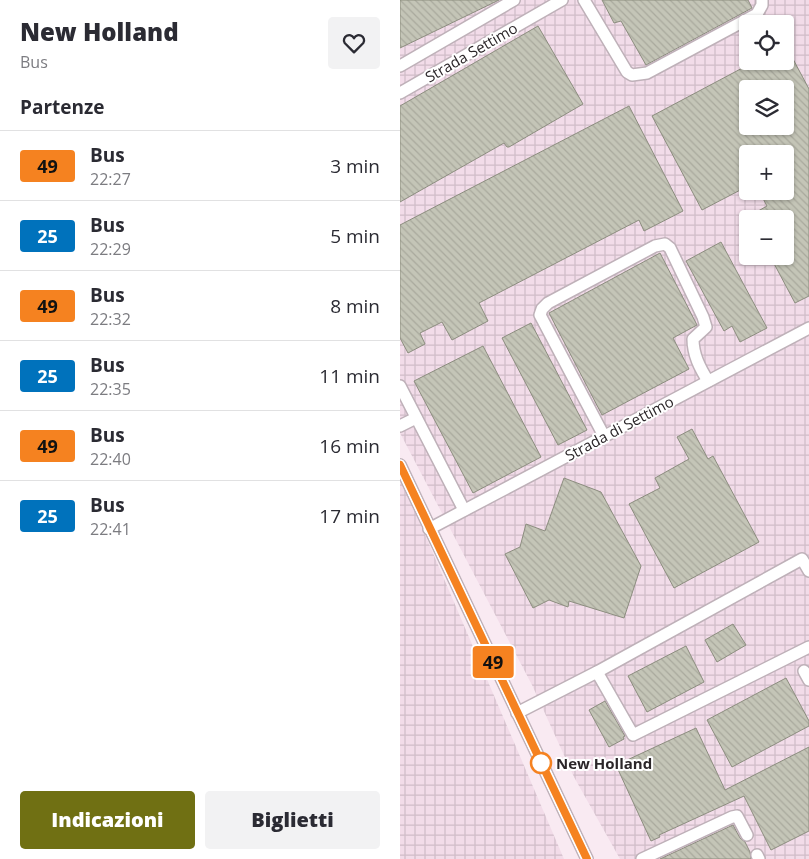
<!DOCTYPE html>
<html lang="it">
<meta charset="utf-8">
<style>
:root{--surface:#fff;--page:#f2f2f3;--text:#2b2b33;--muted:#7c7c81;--line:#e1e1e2;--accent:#707013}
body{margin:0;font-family:"Open Sans",sans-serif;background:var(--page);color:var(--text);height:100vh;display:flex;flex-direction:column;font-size:19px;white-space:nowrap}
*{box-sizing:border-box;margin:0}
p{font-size:16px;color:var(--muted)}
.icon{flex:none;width:28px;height:28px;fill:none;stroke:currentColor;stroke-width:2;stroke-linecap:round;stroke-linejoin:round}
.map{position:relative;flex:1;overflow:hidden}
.details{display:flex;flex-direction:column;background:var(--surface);width:400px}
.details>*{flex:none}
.badge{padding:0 10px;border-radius:4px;font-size:18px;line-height:32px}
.controls{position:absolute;left:339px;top:15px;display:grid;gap:10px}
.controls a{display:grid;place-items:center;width:55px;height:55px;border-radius:5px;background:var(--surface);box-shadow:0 1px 4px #0004;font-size:25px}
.map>.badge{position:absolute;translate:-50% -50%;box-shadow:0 0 0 2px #fff}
h2{padding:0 20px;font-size:19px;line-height:45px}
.round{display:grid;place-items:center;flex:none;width:52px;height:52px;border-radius:5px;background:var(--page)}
.summary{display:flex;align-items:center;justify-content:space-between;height:85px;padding:0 20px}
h1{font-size:24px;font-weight:800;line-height:38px}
.button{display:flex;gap:10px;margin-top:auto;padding:10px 20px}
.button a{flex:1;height:58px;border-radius:5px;background:var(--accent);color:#fff;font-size:20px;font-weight:800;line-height:58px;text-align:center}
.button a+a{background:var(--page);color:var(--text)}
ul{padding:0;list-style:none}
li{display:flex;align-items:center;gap:15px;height:70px;padding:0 20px;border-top:1px solid var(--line)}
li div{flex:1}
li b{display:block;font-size:19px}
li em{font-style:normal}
li .badge{min-width:55px;font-weight:700;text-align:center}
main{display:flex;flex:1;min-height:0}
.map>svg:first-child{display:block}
.industrial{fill:url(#industrial-grid);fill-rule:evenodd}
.building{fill:url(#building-back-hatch);stroke:#8c8d7f;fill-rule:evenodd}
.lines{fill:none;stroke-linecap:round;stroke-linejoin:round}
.minor-casing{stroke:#bfb1b9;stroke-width:14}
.minor{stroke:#fff;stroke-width:11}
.line-casing{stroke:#fff;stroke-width:11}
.line{stroke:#f58220;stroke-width:8}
.stop-dot{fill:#fff;stroke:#f58220;stroke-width:2.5}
.labels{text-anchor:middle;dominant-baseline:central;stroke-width:4;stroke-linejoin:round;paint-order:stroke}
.street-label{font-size:15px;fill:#2b2629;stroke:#fff}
.stop-label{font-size:15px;font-weight:bold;fill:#2b2629;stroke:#fff;text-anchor:start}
</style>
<main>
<section class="details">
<div class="summary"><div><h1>New Holland</h1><p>Bus</p></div><a class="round"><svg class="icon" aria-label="heart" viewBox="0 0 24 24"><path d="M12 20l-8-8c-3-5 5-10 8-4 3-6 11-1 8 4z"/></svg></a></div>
<h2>Partenze</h2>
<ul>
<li><span class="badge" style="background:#f58220;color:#111">49</span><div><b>Bus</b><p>22:27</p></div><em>3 min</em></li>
<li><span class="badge" style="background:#0072bc;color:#fff">25</span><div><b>Bus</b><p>22:29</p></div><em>5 min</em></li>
<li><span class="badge" style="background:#f58220;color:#111">49</span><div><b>Bus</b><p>22:32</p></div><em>8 min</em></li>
<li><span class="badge" style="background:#0072bc;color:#fff">25</span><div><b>Bus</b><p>22:35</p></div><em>11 min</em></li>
<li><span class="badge" style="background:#f58220;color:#111">49</span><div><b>Bus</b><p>22:40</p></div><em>16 min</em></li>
<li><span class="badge" style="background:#0072bc;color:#fff">25</span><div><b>Bus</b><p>22:41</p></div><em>17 min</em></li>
</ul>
<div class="button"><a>Indicazioni</a><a>Biglietti</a></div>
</section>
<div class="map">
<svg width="409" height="859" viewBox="0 0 409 859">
<defs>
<pattern id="industrial-grid" width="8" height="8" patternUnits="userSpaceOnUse" patternTransform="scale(1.25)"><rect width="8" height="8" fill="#f2dce9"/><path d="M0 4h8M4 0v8" fill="none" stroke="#d0bdc8"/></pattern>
<pattern id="building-back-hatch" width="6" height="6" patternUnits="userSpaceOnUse" patternTransform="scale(1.25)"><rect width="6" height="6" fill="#c4c5b7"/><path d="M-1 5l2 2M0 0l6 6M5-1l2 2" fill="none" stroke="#a9a99d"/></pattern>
</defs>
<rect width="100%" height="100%" fill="#f9eaf2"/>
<g class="industrial">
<path d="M0 0H409V859H220L174 777 132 685 0 433ZM348 24H385V61H348ZM348 89H385V126H348ZM348 154H385V191H348ZM348 219H385V256H348Z"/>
<polygon points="0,476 164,859 0,859"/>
</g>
<g class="building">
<polygon points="0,0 99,0 0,48"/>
<polygon points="202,0 348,0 352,8 246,65 221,21 214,23"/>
<polygon points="138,26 183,104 109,147 107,147 104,143 0,202 0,106"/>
<path d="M385 44 409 89V296L395 303 370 256H385V219H344L367 206 359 191H385V154H348V186L302 210 252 116 348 65 346 61H385ZM348 89H385V126H348Z"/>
<polygon points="229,106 283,211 244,231 239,220 79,303 88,321 52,340 42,322 20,333 25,344 8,353 0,338 0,225"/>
<polygon points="321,242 367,328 340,342 332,326 324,331 286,261"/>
<polygon points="260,253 297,325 273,338 289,369 202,415 149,313"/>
<polygon points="131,323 187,430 158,445 102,338"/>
<polygon points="83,346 141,457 73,493 14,381"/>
<polygon points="292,429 308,459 313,456 359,542 274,588 229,504 260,488 255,478 289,459 277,437"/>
<polygon points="164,478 201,492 241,566 224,618 169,601 168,607 149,600 133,608 105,554 120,547 126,524 145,531"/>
<polygon points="333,624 346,645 317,662 305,640"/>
<polygon points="286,646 304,682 247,712 228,676"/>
<polygon points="386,678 409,721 409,726 332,767 307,720"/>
<polygon points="205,701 225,736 223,737 224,739 209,747 189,710"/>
<polygon points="296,728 325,790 409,747 409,831 371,850 344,796 259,835 260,837 251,841 215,763 224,759 225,761"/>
<polygon points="333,825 340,838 345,842 350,852 351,859 260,859"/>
</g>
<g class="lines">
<g class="minor-casing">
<g id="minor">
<polyline points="184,0 227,72 232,75 247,73 357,14 362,5 362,0"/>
<polyline points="0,66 114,0"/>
<polyline points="0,93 162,0"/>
<polyline points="0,386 64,510"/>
<polyline points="0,426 16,418"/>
<path d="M204 436 140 315 142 309 148 303 255 246 265 244 270 248 303 317 306 327 293 339C293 355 300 368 308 381"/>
<polyline points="0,465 187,859"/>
<polyline points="29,529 409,328"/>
<polyline points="404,671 409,680"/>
<polyline points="197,672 233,735 409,647"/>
<polyline points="117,713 197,672 402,559 409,571"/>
<polyline points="357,855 359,859"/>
<polyline points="242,859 332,817 337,816 347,835"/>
</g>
</g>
<use href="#minor" class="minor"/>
</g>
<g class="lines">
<g class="line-casing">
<polyline id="line" points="0,465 187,859"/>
</g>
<use href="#line" class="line"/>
</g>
<circle class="stop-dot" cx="141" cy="763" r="10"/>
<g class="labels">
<g class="street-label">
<text transform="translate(71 52) rotate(-30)">Strada Settimo</text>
<text transform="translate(219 428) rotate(-28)">Strada di Settimo</text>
</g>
<g class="stop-label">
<text x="156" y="763">New Holland</text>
</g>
</g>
</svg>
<div class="controls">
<a><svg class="icon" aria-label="locate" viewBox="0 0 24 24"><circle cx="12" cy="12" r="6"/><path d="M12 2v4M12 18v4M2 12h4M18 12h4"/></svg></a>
<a><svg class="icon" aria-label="layers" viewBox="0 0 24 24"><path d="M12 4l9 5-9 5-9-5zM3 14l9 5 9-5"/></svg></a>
<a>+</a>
<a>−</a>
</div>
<b class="badge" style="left:93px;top:662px;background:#f58220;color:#111">49</b>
</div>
</main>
